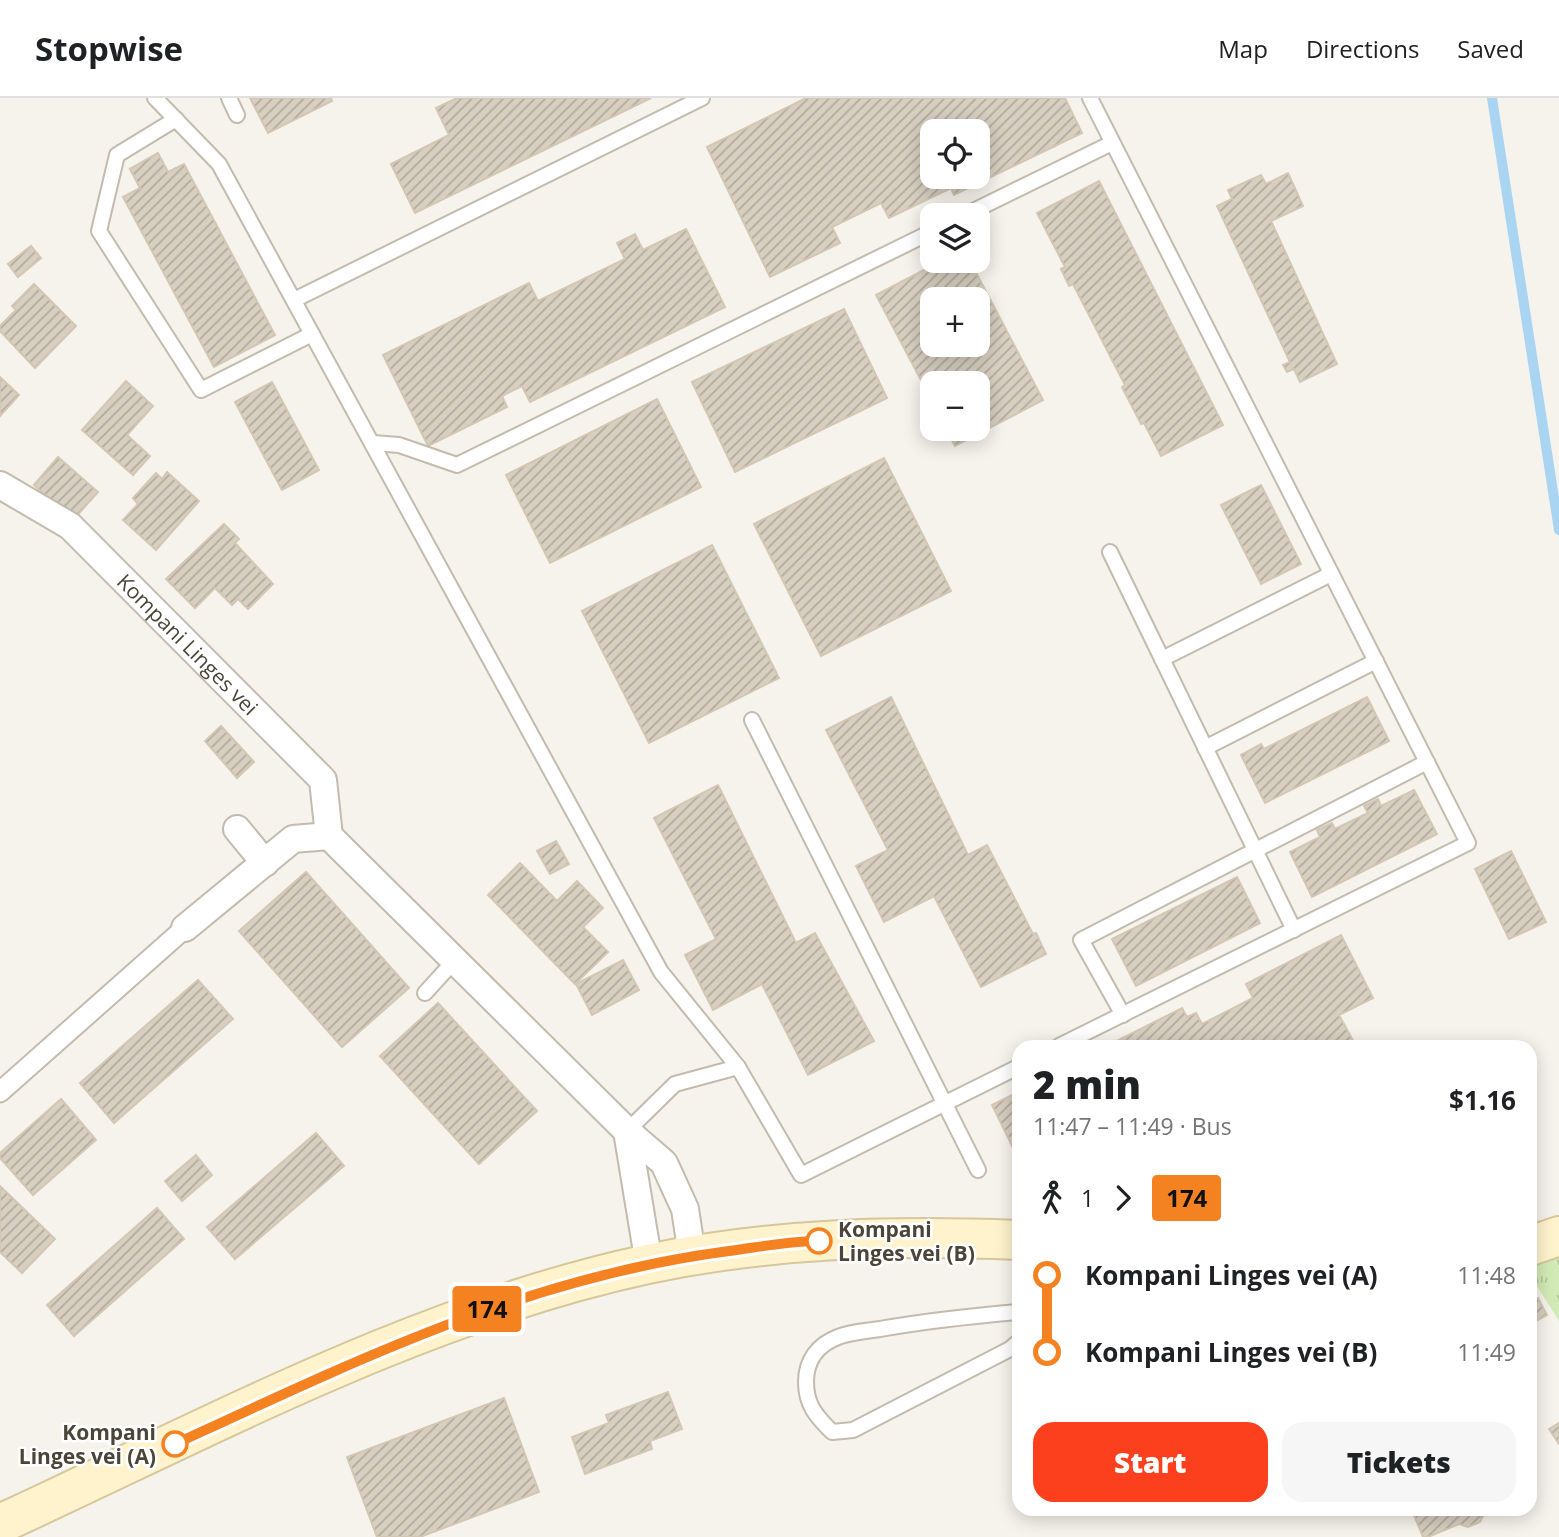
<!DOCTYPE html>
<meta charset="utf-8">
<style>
:root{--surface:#fff;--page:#f6f6f6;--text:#202124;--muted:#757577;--line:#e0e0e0;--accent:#fc3f1d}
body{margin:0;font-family:"Open Sans",sans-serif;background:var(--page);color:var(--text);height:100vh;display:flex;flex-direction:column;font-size:26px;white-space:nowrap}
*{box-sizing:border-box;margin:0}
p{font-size:23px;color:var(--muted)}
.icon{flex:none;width:38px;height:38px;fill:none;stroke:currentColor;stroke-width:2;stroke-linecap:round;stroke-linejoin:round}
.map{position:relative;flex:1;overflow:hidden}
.drawer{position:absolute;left:1012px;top:942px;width:525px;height:476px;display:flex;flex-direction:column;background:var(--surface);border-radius:21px;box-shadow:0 4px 18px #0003}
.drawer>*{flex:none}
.badge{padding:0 14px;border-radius:5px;font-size:24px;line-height:46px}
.fabs{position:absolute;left:920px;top:21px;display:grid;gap:14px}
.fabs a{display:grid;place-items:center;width:70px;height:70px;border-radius:14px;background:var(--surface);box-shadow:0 4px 18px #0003;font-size:35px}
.map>.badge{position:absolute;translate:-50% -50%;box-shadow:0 0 0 4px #fff}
.legs{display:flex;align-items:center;gap:10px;height:77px;padding:0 21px;font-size:23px}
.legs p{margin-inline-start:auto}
.summary{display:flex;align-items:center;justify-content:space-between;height:119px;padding:0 21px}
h1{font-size:38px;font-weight:800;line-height:52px}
.primary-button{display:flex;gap:14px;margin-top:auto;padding:14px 21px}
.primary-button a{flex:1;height:80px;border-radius:21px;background:var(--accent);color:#fff;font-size:28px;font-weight:800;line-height:80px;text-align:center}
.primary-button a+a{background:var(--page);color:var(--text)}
ul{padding:0 21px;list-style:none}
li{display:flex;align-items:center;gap:24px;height:77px;font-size:26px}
li i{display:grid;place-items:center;width:10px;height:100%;margin:0 9px;background:currentColor}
li i::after{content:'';width:18px;height:18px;margin:-9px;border:5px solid;border-radius:50%;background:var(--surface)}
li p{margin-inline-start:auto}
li:first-child i{background:linear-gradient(#0000 50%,currentColor 0)}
li:last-child i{background:linear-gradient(currentColor 50%,#0000 0)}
header{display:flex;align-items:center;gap:42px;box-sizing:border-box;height:98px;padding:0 35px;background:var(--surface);border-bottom:2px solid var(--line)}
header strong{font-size:33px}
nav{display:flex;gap:38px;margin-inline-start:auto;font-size:24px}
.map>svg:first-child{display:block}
.park{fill:url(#park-tufts)}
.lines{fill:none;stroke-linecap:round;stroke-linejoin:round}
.stream{stroke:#a9d4f2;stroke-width:10}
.building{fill:url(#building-hatch);stroke:#d3c7b4;stroke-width:2;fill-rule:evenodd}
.service-casing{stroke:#c2bbae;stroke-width:18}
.pedestrian-casing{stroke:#c2bbae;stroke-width:23}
.minor-casing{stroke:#c2bbae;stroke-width:30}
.secondary-casing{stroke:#d6c79b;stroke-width:42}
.service{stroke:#fff;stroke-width:14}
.pedestrian{stroke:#fff;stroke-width:19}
.minor{stroke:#fff;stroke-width:26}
.secondary{stroke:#fff3cd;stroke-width:38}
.line-1-casing{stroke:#fff;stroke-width:16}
.line-1{stroke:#f58220;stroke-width:10}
.stop-1-dot{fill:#fff;stroke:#f58220;stroke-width:3.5}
.labels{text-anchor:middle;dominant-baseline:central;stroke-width:5;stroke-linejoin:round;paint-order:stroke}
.street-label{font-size:21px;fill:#4b4439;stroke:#fff}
.stop-label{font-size:21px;font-weight:bold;fill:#4b4439;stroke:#fff;text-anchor:start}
</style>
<header>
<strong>Stopwise</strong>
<nav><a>Map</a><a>Directions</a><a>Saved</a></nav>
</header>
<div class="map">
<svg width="1559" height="1439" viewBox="0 0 1559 1439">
<defs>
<pattern id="park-tufts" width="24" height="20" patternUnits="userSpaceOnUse" patternTransform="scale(1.75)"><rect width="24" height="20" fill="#d2eab5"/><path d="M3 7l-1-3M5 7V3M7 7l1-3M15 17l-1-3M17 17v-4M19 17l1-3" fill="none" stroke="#b6ca9c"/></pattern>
<pattern id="building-hatch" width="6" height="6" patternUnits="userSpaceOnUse" patternTransform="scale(1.75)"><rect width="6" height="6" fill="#d8cfc1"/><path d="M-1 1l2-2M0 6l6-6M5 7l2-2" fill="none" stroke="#b1aa9e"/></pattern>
</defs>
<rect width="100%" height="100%" fill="#f6f3ec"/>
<polygon class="park" points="1559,1158 1559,1223 1530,1177 1530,1169"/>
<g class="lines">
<polyline class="stream" points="1492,0 1559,432"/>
</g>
<g class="building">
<polygon points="250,0 331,0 332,3 268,35"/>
<polygon points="457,0 651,0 415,115 391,66 449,37 436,10"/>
<path d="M806 0H1065L1082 35 954 97 951 90 889 120 881 105 832 129 840 145 770 179 707 49ZM933 33H978V79H933Z"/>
<polygon points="158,55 168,74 184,66 275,237 214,269 123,99 140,90 130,71"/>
<polygon points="1288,75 1303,108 1271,123 1337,266 1300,284 1294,271 1287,274 1283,267 1290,264 1217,108 1232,101 1228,92 1261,77 1266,86"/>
<polygon points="1099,83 1223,327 1161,358 1144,325 1141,326 1122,289 1125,287 1073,186 1069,188 1061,171 1065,169 1037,115"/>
<polygon points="686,131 725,209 530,304 522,288 502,298 507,309 428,348 383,257 529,185 538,203 625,161 617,145 635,136 643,152"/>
<polygon points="31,148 41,160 18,179 8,166"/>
<path d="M941 163H970L1043 302 955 348 946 331H978V285H933V305L876 197ZM933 201H978V247H933Z"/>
<polygon points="34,186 76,228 35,270 0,233 0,228 16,212 12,208"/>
<polygon points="844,211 887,300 735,374 692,284"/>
<polygon points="0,279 19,297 0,318"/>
<polygon points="126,283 153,308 127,337 150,358 133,377 82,332"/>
<polygon points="272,284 319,372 282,392 235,304"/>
<polygon points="657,301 701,389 550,465 506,377"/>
<polygon points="58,359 98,394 73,422 34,387"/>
<polygon points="884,360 951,493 821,558 754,426"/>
<polygon points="167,374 199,403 156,452 123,422 138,406 133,400 156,375 162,381"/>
<polygon points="1261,387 1301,466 1261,486 1221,407"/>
<polygon points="224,426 239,441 235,445 273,486 248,511 238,501 232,507 215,490 195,510 166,481"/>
<polygon points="712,447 779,580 649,645 582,513"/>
<polygon points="891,599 968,757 987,747 1033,836 1036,835 1046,856 981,889 934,798 884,824 856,768 888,752 826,632"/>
<polygon points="1367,599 1389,643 1265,705 1241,657 1261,646 1264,651"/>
<polygon points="221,628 254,664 237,680 205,643"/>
<polygon points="718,687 796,845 815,835 874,943 808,977 762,886 713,912 685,857 716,841 654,720"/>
<polygon points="1414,692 1437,736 1312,799 1290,754 1320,739 1317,732 1332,725 1335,731 1368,715 1364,708 1378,701 1381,708"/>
<polygon points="556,743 569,766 550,776 537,753"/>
<polygon points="1511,753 1546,824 1509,841 1475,771"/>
<polygon points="520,765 557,803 577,783 603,810 583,829 608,854 575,886 488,797"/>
<polygon points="306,774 409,890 342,949 239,833"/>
<polygon points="1237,779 1260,825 1136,888 1112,841"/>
<polygon points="1341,837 1373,900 1339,917 1356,948 1107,948 1182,910 1187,919 1196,915 1202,926 1253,900 1246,886"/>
<polygon points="623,862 639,892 592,917 576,886"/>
<polygon points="198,882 233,921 114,1025 80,985"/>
<polygon points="438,905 537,1013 479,1066 380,958"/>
<polygon points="1018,994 1018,1060 992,1007"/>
<polygon points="61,1001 96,1042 33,1097 0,1060 0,1055"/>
<polygon points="316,1035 344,1068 235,1161 207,1129"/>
<polygon points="196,1057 212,1077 182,1103 165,1083"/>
<polygon points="0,1088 55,1141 22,1175 0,1154"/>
<polygon points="157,1110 184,1141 74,1238 47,1207"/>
<polygon points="1538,1200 1547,1217 1532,1225 1530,1204"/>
<polygon points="668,1294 682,1331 650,1343 652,1351 585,1376 572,1339 609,1325 606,1317"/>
<polygon points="504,1300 539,1394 420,1439 377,1439 347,1359"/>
<polygon points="1559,1325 1559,1346 1549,1331"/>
<polygon points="1411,1410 1493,1410 1485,1414 1480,1424 1468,1429 1459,1426 1428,1439 1423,1439"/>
</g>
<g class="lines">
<g class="service-casing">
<g id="service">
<polyline points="155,0 219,66 661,874 738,969 801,1077 1018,969"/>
<polyline points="229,0 237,17"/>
<polyline points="176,21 117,57 99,133 201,292 312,236"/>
<polyline points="965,117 1112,45"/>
<polyline points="294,202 702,0"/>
<polyline points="373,345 399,347 457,367 933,133"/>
<polyline points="1110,454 1294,832"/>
<polyline points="1162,561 1331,476"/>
<polyline points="752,622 978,1072"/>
<polyline points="1205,650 1376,563"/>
<polyline points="425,895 456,861"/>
<polyline points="1123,917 1081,842 1427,664"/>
<polyline points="1059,948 1468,745 1090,0"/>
<polyline points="627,1033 675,986 738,969"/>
<path d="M1018 1214C972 1218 926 1223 880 1231 866 1233 850 1234 838 1239 817 1247 806 1263 806 1284 806 1307 816 1318 832 1334L853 1332 1010 1251 1018 1244"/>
</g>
</g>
<g class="pedestrian-casing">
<polyline id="pedestrian" points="0,994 185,830"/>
</g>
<g class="minor-casing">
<g id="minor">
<path id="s1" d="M0 387 70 428 323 682 329 738"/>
<polyline points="237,731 265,765"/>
<polyline points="185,830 293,741 329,738 627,1033 664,1065 685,1111 692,1157"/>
<polyline points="627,1033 649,1166"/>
</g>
</g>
<g class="secondary-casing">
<g id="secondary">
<polyline points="1530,1148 1559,1138"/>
<path d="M0 1426C211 1329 420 1215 648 1166 770 1140 895 1137 1018 1142"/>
</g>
</g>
<use href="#service" class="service"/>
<use href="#pedestrian" class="pedestrian"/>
<use href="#minor" class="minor"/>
<use href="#secondary" class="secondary"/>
</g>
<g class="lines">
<g class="line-1-casing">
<path id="line-1" d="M175 1346C357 1262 528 1179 729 1153 759 1149 789 1143 819 1143"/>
</g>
<use href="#line-1" class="line-1"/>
</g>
<g class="stop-1-dot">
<circle cx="819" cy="1143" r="12"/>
<circle cx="175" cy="1346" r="12"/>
</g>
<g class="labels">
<g class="street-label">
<text stroke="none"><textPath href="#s1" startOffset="248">Kompani Linges vei</textPath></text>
</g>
<g class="stop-label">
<text x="838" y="1131">Kompani<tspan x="838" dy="24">Linges vei (B)</tspan></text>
<text x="156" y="1334" text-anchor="end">Kompani<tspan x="156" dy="24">Linges vei (A)</tspan></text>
</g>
</g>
</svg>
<div class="fabs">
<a><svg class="icon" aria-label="locate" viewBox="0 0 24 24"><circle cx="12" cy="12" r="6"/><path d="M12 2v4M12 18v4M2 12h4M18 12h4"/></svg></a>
<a><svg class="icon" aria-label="layers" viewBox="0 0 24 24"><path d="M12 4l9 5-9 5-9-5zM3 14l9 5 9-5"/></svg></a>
<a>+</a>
<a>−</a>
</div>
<b class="badge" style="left:487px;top:1211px;background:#f58220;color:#111">174</b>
<section class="drawer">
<div class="summary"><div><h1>2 min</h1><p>11:47 – 11:49 · Bus</p></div><b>$1.16</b></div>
<div class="legs"><svg class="icon" aria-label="walk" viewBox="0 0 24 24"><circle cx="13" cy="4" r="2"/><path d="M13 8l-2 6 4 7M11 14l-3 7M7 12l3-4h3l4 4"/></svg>1<svg class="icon" aria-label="forward" viewBox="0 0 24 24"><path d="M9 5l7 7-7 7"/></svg><b class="badge" style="background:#f58220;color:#111">174</b></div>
<ul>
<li><i style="color:#f58220"></i><b>Kompani Linges vei (A)</b><p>11:48</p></li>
<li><i style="color:#f58220"></i><b>Kompani Linges vei (B)</b><p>11:49</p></li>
</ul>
<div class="primary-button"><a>Start</a><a>Tickets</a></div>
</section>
</div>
